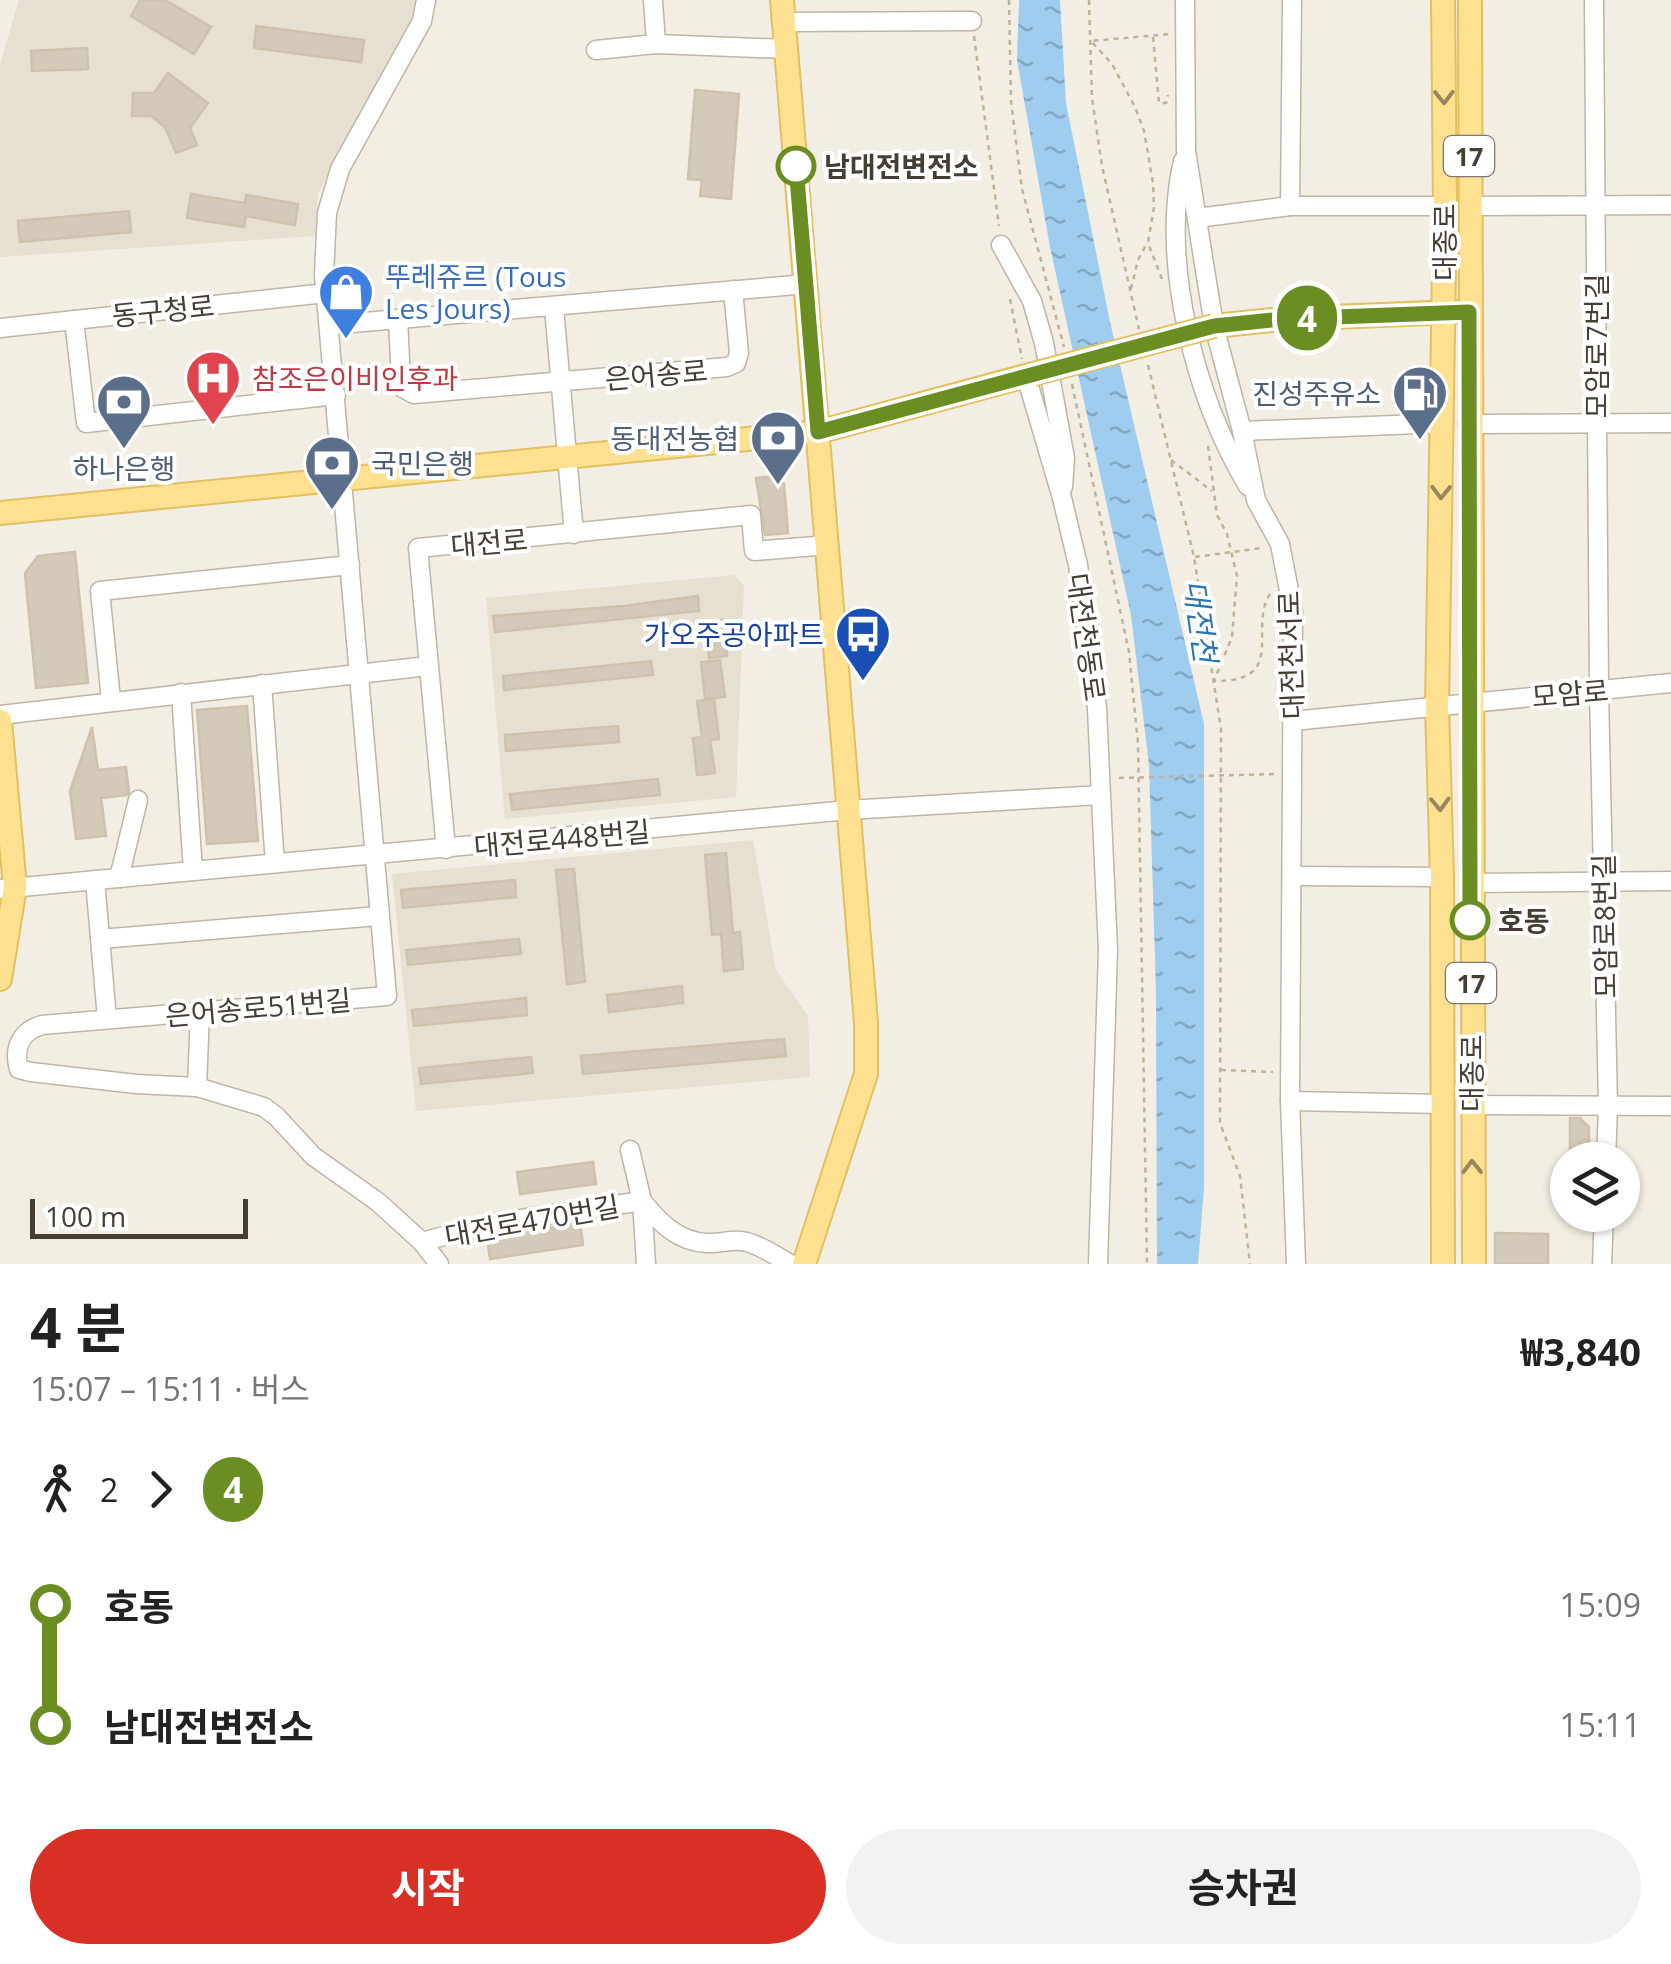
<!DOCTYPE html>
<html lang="ko">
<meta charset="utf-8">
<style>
:root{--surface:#fff;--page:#f2f2f2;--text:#222;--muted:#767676;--accent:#d93025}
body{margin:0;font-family:"Open Sans","Noto Sans KR",sans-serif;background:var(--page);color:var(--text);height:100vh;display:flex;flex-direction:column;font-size:38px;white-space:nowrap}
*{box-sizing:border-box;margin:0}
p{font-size:32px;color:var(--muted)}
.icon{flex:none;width:55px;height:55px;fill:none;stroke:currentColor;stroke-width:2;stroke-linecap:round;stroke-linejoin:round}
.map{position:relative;height:1264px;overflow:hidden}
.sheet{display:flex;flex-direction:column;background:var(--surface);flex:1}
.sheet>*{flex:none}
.badge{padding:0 20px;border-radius:32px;font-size:35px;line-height:65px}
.tools{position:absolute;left:1550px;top:1142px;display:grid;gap:20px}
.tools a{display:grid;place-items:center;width:90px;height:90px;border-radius:50%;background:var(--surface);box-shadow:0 2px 8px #0004;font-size:50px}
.scale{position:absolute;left:30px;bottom:25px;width:218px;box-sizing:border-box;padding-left:10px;border:5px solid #443e34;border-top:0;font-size:28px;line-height:35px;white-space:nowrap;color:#443e34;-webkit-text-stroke:8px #fff;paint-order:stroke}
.map>.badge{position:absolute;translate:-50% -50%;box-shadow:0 0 0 5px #fff}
.legs{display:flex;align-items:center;gap:15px;height:110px;padding:0 30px;font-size:32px}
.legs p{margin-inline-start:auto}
.headline{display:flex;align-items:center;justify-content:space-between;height:170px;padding:0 30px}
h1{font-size:55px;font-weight:700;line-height:75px}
.primary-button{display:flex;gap:20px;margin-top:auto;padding:20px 30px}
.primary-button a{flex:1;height:115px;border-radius:60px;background:var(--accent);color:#fff;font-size:40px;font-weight:700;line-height:115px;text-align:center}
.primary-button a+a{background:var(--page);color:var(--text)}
ul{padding:0 30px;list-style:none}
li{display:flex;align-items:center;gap:35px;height:120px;font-size:38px}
li i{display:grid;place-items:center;width:15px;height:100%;margin:0 12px;background:currentColor}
li i::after{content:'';width:25px;height:25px;margin:-12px;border:8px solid;border-radius:50%;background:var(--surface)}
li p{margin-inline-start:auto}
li:first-child i{background:linear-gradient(#0000 50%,currentColor 0)}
li:last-child i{background:linear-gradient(currentColor 50%,#0000 0)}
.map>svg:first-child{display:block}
.residential{fill:#e6e0d1}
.water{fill:url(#water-ripples)}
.building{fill:#d3cab9;stroke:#cec2ac;stroke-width:2.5}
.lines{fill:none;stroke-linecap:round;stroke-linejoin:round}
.minor-casing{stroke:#bdb6a6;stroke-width:21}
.major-casing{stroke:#e3bf60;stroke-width:26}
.path{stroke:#bfb297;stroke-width:2.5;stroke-dasharray:5 5;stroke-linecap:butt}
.minor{stroke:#fff;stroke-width:18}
.major{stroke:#fee190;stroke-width:22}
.major-bridge-casing{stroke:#e3bf60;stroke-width:26;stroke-linecap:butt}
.major-bridge{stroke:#fee190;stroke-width:22}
.oneway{stroke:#98875d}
.line-1-casing{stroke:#fff;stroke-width:22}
.line-1{stroke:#6b8e23;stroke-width:15}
.stop-1-dot{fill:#fff;stroke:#6b8e23;stroke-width:5}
.labels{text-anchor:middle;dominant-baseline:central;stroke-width:8;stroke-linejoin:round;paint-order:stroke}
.shield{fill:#fff;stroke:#7c7871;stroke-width:2.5}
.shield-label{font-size:25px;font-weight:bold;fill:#443e34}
.stop-label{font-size:28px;font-weight:bold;fill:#443e34;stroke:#fff;text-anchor:start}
.street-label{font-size:28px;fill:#443e34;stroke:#fff}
.shop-label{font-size:28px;fill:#366cbe;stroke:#fff;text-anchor:start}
.health-label{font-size:28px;fill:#be3a42;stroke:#fff;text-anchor:start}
.service-label{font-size:28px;fill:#4e5e75;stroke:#fff;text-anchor:end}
.transit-label{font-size:28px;fill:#164399;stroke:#fff;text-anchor:end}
.water-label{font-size:30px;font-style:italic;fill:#2d75af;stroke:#fff}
</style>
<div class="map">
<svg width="1671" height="1264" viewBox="0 0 1671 1264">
<defs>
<pattern id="water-ripples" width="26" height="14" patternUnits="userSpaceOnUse" patternTransform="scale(2.5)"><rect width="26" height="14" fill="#9ecdf0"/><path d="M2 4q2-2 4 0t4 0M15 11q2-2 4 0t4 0" fill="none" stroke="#82a8c3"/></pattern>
</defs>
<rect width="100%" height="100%" fill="#f2eee3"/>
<g class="residential">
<polygon points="19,0 426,0 318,193 315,236 0,257 0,64"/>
<polygon points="734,575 744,586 736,797 505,819 486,598"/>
<polygon points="753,840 776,970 808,1016 810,1077 416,1111 392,874"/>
</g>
<polygon class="water" points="1019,0 1060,0 1066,103 1110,322 1204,724 1204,1188 1198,1264 1157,1264 1156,992 1149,765 1131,615 1050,247 1017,60"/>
<g class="building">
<polygon points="140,0 165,0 211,27 194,54 131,16"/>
<polygon points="256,26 364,40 361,62 254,48"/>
<polygon points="87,48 88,69 32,71 31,51"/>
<polygon points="168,73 208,103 190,128 197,145 176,153 165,127 151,116 132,116 133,93 154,93"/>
<polygon points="695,90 739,94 731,199 700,196 702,180 688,179"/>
<polygon points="191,194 245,203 246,195 298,204 295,225 246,216 244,227 187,218"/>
<polygon points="129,211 131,232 20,242 18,221"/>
<polygon points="778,476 784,484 788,533 765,535 756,478"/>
<polygon points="75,552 88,683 36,688 25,573 38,556"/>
<polygon points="698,596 699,611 495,632 493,616 624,606"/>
<polygon points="723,620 727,656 709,658 705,622"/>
<polygon points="720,660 725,697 705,699 701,662"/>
<polygon points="651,661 653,675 504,690 503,676"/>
<polygon points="714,699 719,739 710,740 715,773 697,775 693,738 702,737 697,701"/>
<polygon points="247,706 258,841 207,844 197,710"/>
<polygon points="618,726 619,742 506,751 505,735"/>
<polygon points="92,727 98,770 126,767 129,792 127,795 101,798 106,836 76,839 70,791"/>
<polygon points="658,779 660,795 512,810 510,794"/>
<polygon points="726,853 733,933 740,932 743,969 724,971 721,934 712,935 705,855"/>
<polygon points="574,869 585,982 567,984 556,870"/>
<polygon points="515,880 516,897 403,908 401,890"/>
<polygon points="519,939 521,954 408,965 406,950"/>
<polygon points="682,986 683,1003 609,1012 607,995"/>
<polygon points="526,998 527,1015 414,1026 412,1010"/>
<polygon points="784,1039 786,1056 583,1074 581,1056"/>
<polygon points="531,1057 533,1073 421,1084 419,1068"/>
<polygon points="1570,1118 1580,1118 1589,1127 1589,1158 1570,1158"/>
<polygon points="593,1162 596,1184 520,1194 517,1172"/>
<polygon points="580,1223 583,1245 490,1259 487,1237"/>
<polygon points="1495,1233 1548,1234 1548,1264 1495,1264"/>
</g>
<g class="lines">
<g class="minor-casing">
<g id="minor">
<path d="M426 0 422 21 340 169 327 213 324 275 387 996 42 1025C21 1031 13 1048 19 1069L31 1072 136 1084 197 1087 264 1107 277 1117 313 1156 378 1202 422 1242 439 1264"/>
<polyline points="653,0 656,44"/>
<polyline points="1185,0 1186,151 1214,326 1242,431 1256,500 1280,544 1293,611 1290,1101 1296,1264"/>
<polyline points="1594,0 1599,691 1608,1106 1606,1160"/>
<polyline points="784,22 972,21"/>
<polyline points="596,50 656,44 786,49"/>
<path d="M1183 161C1160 262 1195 398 1248 486"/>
<polyline points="1290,206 1292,0"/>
<polyline points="1469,206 1671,205"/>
<polyline points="1197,218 1290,206 1445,206"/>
<polyline points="1001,245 1032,301 1044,343 1065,458 1063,487"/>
<polyline points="554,308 574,534"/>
<polyline points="398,319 401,381 403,388 414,394 727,367 736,363 739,353 733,290"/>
<polyline points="74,320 86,423 336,395"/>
<polyline points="329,325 807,284"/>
<polyline points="0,328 326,293"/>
<polyline points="1026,376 1062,498 1078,565 1097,708 1108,950 1098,1264"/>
<polyline points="1468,424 1671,423"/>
<polyline points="1242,431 1443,423"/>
<polyline points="262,684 275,863"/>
<polyline points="181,693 193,871"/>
<polyline points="111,700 100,591 350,565"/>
<polyline points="0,715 428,666"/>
<polyline points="1293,721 1671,683"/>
<polyline points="446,849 418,548 751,515 754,551 828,545"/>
<polyline points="1292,876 1442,877"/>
<polyline points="119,878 138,800"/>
<polyline points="95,880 107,1019"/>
<polyline points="1470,883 1671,881"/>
<polyline points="0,889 848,810 1100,795"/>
<polyline points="100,939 379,916"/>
<polyline points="197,1087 200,1012"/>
<polyline points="1290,1101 1443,1104"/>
<polyline points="1471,1105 1671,1106"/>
<polyline points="630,1150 642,1201 646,1264"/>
<path d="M422 1242 487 1224 642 1201C659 1222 678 1242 707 1243 721 1244 733 1238 747 1242 762 1246 776 1256 790 1264"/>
<polyline points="1602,1264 1604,1215"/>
</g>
</g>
<g class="major-casing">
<g id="major">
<polyline points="782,0 866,1023 866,1074 804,1264"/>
<polyline points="1443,0 1445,206 1437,707 1442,877 1443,1264"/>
<polyline points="1470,0 1474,1264"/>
<polyline points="1214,326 1282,319 1455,312"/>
<polyline points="0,513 818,432 1033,374"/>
<polyline points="0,721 15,887 0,979"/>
</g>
</g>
<g class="path">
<polyline points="1009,0 1011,101 1022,189 1064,347"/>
<polyline points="1089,0 1092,98 1102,166 1139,329"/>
<polyline points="974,36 999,226"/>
<polyline points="1153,37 1159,103 1166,103 1168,95"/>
<polyline points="1162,279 1148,243 1154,207 1153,183 1144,131 1135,107 1112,64 1091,41 1170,34"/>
<polyline points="1131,289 1138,260 1146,245"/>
<polyline points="1010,299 1022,359"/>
<polyline points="1148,365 1194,557 1221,729 1220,1123 1240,1176 1250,1264"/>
<polyline points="1072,384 1129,652 1138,744 1147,1264"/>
<path d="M1208 446 1217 515 1227 534 1237 576 1232 637 1214 681C1292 682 1244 624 1273 590"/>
<polyline points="1171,460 1212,491"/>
<polyline points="1195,557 1262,548"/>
<polyline points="1119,778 1276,774"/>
<polyline points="1221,1070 1273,1072"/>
</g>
<use href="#minor" class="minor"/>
<use href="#major" class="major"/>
<g class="major-bridge-casing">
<polyline id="major-bridge" points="1033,374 1214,326"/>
</g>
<use href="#major-bridge" class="major-bridge"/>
</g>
<defs><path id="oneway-chevron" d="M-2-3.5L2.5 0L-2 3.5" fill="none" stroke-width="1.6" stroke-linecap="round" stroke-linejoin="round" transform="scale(2.5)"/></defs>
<g class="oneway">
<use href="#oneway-chevron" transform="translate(1444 97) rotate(89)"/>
<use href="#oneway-chevron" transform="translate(1441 492) rotate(91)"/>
<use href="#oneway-chevron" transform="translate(1440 804) rotate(88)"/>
<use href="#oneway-chevron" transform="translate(1472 1167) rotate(-91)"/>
</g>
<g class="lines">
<g class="line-1-casing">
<polyline id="line-1" points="796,166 818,432 1214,326 1282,319 1469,312 1470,920"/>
</g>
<use href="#line-1" class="line-1"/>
</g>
<defs>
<g id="shop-pin" transform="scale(2.875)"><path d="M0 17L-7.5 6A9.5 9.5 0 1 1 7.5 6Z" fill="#3f7fe0" stroke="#fff"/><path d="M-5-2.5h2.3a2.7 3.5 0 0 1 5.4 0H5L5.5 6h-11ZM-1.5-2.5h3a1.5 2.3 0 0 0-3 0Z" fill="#fff"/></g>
<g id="hospital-pin" transform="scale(2.875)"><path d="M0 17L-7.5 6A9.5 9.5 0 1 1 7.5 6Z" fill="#e0444e" stroke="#fff"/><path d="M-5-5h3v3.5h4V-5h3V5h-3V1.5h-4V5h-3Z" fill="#fff"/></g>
<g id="fuel-pin" transform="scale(2.875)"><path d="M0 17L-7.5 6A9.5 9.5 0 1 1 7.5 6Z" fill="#5c6f8a" stroke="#fff"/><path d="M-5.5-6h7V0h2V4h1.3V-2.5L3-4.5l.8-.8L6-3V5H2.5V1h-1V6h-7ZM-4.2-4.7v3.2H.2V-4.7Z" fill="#fff"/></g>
<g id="bank-pin" transform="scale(2.875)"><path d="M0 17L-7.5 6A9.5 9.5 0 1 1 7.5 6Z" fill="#5c6f8a" stroke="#fff"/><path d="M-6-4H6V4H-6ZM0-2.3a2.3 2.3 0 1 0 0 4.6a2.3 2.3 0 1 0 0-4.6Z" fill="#fff"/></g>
<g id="bus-pin" transform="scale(2.875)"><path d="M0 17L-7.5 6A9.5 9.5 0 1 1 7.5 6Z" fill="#1a4fb4" stroke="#fff"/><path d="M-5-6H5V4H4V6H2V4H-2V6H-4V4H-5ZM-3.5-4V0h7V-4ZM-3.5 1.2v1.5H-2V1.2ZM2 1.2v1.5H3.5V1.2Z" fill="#fff"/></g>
</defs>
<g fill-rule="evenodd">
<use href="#shop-pin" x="346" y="292"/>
<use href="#hospital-pin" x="213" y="378"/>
<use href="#fuel-pin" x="1420" y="393"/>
<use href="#bank-pin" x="124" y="402"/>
<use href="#bank-pin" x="778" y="438"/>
<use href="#bank-pin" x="332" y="463"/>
<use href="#bus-pin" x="863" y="634"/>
</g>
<g class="stop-1-dot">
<circle cx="796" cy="166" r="18"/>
<circle cx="1470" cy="920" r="18"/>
</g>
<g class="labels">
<g class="shield">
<rect x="1444" y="136" width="50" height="40" rx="8"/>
<rect x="1446" y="963" width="50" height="40" rx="8"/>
</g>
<g class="shield-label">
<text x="1469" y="156">17</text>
<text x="1471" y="983">17</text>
</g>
<g class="stop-label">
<text x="824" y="166">남대전변전소</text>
<text x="1498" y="920">호동</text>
</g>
<g class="street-label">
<text transform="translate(1444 242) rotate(-90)">대종로</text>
<text transform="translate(163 310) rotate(-6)">동구청로</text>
<text transform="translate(1596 346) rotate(-90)">모암로7번길</text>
<text transform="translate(656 374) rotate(-5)">은어송로</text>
<text transform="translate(489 542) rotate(-5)">대전로</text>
<text transform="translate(1087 637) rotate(82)">대전천동로</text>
<text transform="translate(1290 655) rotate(-92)">대전천서로</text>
<text transform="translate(1570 693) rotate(-5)">모암로</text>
<text transform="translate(562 838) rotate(-5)">대전로448번길</text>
<text transform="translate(1604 926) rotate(-91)">모암로8번길</text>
<text transform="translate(258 1007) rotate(-5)">은어송로51번길</text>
<text transform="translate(1471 1073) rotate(-90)">대종로</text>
<text transform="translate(532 1220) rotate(-10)">대전로470번길</text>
</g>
<g class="shop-label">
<text x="385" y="276">뚜레쥬르 (Tous<tspan x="385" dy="32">Les Jours)</tspan></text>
</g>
<g class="health-label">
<text x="252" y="378">참조은이비인후과</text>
</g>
<g class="service-label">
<text x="1381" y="393">진성주유소</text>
<text x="739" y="438">동대전농협</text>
<text x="371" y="463" text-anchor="start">국민은행</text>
<text x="124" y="468" text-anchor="middle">하나은행</text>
</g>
<g class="transit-label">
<text x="824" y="634">가오주공아파트</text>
</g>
<g class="water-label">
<text transform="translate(1201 621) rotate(82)">대전천</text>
</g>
</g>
</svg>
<div class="tools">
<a><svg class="icon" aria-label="layers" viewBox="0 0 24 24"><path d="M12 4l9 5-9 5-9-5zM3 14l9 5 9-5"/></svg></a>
</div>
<div class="scale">100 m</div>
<b class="badge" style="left:1307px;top:318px;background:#6b8e23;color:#fff">4</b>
</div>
<section class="sheet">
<div class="headline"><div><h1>4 분</h1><p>15:07 – 15:11 · 버스</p></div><b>₩3,840</b></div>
<div class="legs"><svg class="icon" aria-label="walk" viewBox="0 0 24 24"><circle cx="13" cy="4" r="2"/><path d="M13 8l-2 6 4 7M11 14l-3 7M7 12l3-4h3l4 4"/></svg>2<svg class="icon" aria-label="forward" viewBox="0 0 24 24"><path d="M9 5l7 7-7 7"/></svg><b class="badge" style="background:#6b8e23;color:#fff">4</b></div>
<ul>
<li><i style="color:#6b8e23"></i><b>호동</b><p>15:09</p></li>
<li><i style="color:#6b8e23"></i><b>남대전변전소</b><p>15:11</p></li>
</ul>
<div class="primary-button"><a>시작</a><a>승차권</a></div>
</section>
